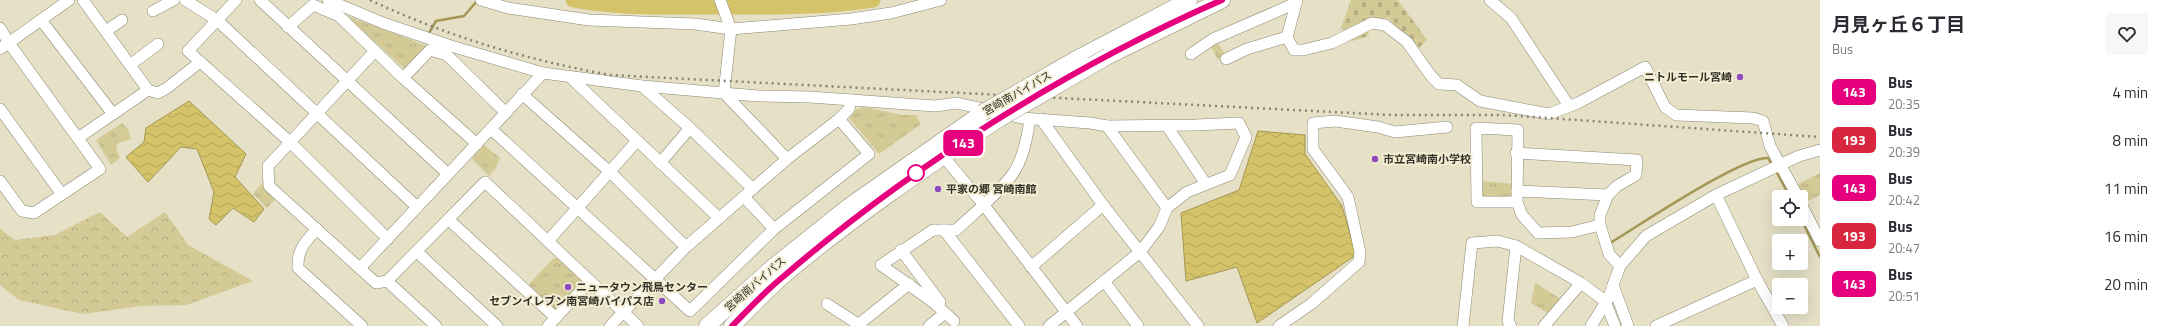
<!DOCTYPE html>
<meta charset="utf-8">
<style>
:root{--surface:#fff;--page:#f7f7f7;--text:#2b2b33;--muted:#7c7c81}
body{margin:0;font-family:"Titillium Web","Noto Sans JP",sans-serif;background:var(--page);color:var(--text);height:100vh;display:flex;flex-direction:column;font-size:15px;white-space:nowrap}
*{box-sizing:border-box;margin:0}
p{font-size:13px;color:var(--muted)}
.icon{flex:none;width:22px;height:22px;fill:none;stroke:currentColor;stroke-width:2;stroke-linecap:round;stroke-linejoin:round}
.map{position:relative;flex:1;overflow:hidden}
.details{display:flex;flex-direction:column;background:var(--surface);width:340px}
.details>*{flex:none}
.badge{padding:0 8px;border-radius:6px;font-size:14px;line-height:26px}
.controls{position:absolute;left:1772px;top:190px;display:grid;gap:8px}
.controls a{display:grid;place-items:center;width:36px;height:36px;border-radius:4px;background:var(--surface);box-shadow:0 4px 16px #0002;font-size:20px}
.map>.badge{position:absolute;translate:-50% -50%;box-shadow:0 0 0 2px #fff}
.round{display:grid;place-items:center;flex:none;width:42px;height:42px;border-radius:4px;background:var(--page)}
.headline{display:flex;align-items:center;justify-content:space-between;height:68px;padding:0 12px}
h1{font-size:19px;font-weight:700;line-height:30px}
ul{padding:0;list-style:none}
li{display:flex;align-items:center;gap:12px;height:48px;padding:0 12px}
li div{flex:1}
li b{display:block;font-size:15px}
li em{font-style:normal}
li .badge{min-width:44px;font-weight:700;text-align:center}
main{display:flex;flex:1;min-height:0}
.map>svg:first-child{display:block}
.forest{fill:url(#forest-crowns)}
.cemetery{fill:url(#cemetery-stones)}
.park{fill:url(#park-tufts)}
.water{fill:url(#water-waves);stroke:#a49755}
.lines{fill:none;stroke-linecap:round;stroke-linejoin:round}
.stream{stroke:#a49755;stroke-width:2.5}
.river{stroke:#d4c369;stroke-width:15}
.minor-casing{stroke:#8d8971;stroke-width:12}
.highway-casing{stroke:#8d8971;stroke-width:17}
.minor{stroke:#fff;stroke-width:11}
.highway{stroke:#fff;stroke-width:16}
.rail{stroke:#878472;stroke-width:2.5;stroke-dasharray:2 4;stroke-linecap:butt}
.highway-bridge-casing{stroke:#8d8971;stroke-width:17;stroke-linecap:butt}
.highway-bridge{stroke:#fff;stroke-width:16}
.line-casing{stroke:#fff;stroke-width:9}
.line{stroke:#e6007e;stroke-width:6}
.poi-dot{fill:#8e4abe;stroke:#f2edd3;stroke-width:1.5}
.stop-dot{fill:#fff;stroke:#e6007e;stroke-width:2}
.labels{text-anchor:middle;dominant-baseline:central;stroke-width:4;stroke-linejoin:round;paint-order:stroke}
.poi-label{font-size:11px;font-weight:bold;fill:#333127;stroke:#f2edd3;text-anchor:start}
.street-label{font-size:11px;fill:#333127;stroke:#f2edd3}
</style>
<main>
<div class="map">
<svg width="1820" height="326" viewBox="0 0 1820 326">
<defs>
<pattern id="forest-crowns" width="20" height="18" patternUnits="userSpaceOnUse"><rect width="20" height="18" fill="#d4ca96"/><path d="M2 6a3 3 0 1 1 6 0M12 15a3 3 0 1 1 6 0" fill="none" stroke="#b6ae81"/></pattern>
<pattern id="cemetery-stones" width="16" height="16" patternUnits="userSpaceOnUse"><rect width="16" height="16" fill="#d4ca96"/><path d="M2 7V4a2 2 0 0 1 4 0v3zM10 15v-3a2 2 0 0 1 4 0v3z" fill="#b6ae81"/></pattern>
<pattern id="park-tufts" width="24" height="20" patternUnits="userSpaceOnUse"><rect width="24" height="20" fill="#d4ca96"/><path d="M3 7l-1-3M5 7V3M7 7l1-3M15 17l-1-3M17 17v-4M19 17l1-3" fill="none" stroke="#b6ae81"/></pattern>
<pattern id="water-waves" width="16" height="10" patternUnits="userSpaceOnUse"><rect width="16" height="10" fill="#d4c369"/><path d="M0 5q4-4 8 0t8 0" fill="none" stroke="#b6a85b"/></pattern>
</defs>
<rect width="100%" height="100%" fill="#e5e0c6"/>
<polygon class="forest" points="100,212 127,237 165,212 188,245 253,281 186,305 141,306 83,314 19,300 0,285 0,229 15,240 55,235"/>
<polygon class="cemetery" points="1351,0 1398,0 1427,40 1419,48 1388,18 1365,21 1369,36 1352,41 1341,28"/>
<g class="park">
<polygon points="345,15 427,46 406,70"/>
<polygon points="1218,43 1226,56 1218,60 1211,47"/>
<path d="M864 107 902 115H916L921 124 879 154 850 119C851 111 857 109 864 107Z"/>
<polygon points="122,123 128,129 131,139 118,143 116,149 120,158 111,165 96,140"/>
<polygon points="484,145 500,158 496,168 489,176 472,159"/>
<polygon points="1820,173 1820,195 1807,201 1798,184"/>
<polygon points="264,181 276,199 267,208 253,194"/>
<polygon points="1481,181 1514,184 1512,198 1481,198"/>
<polygon points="554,258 557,258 584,281 559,310 554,309 530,286 530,283"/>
<polygon points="1535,283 1561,299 1549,314 1531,303"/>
</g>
<g class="water">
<polygon points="189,101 246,154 235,177 264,209 254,222 233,208 216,225 209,219 214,192 197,149 181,147 148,182 126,157 144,142 146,128"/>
<polygon points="1258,131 1305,135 1305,154 1342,206 1356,255 1257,323 1237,267 1186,281 1181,213 1239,190"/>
</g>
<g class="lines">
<g class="stream">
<polyline points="786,0 787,6"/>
<polyline points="429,33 436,21 464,16 477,1"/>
<polyline points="1776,171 1790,197"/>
<polyline points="1801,219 1820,257"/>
<path d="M1610 243C1637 227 1742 156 1768 158L1772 165"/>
</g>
<path class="river" d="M573 0C620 9 670 7 718 7 770 7 822 8 873 0"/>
<g class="minor-casing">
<g id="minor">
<polyline points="83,0 148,90 158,93 167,88 200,62"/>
<polyline points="185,0 217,20 417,207"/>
<polyline points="236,0 188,51 290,142 388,239"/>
<polyline points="260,0 448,174"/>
<polyline points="328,0 383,23 451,46 543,73 642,86 758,96 810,97 935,106 957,103 1022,118 1090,123 1107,126 1196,125 1239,123 1246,137 1230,175 1187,192 1167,208 1159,227 1140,252 1049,326"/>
<polyline points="481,0 508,8 589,20 695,24 731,29 851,19 891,13 941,0"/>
<polyline points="720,0 731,29 724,93"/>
<polyline points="1297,0 1287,37 1294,50 1303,50 1332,43 1372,23 1385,25 1407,42 1431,76 1439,84 1457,85 1480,101 1549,114 1578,103 1645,67 1665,107 1676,115 1753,118 1763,121 1770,146 1798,197"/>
<polyline points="1490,0 1511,18 1569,106"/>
<polyline points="153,11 174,0"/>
<polyline points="41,20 113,114"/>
<polyline points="288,27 313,5 339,16 403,78 477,144"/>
<polyline points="0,28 9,43 100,169 34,213 22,211 0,181"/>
<polyline points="106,31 122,20"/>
<polyline points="0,49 69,0"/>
<polyline points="375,51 268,166 269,186 376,283 387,281 485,182 638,326"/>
<polyline points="1191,54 1213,39 1296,3"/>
<polyline points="1226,59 1247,49 1287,37"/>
<polyline points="130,65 158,44"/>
<polyline points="570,77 719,218"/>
<polyline points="403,78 430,50 447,55 506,113"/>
<polyline points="642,86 690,128 753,189"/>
<polyline points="724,93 787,159"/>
<polyline points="522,94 610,172 686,247"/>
<polyline points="0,109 61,193"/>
<polyline points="1041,119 1103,205 1198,326"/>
<polyline points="1107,126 1167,208"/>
<polyline points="1167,126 1206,184"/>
<polyline points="491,129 690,311 774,229 869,154 839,119"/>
<polyline points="78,138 148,90"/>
<polyline points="1516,153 1637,160 1636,175 1617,186 1608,195 1600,215 1600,225 1609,254 1620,266"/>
<polyline points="943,156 983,204 1077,326"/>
<polyline points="660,163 690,128"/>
<polyline points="1517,191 1608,195"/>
<polyline points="1716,195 1757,280 1783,326"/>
<polyline points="744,197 774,229"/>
<polyline points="1517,202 1477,202 1476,128 1518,130 1517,202 1522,215 1538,233 1572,232 1600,225"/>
<polyline points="1801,204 1820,241"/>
<polyline points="449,220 556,318"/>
<path d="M317 229C305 242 297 250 298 268L362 326"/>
<polyline points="944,230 1019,326"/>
<polyline points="548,241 637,141"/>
<polyline points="901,250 940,302"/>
<polyline points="417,252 497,326"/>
<polyline points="1031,267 1103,205"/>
<polyline points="360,268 543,73"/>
<polyline points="387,281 436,326"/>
<polyline points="1104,281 1138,326"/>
<polyline points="1613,285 1628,326"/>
<polyline points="827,304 861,326"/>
<path d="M954 321 933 302 881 265 933 230H956C974 213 996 196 1012 175 1023 160 1027 138 1030 119"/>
<polyline points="859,324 909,284"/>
<polyline points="548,326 590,281"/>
<polyline points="610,326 686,247 787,159 839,119 849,109 851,100"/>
<polyline points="929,326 945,313"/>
<polyline points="1279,326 1311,304 1359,262 1360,252 1348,197 1313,149 1313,123 1335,121 1378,127 1395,132 1447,127"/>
<polyline points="1463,326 1472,243 1498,241 1516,246 1581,283 1605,301 1615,326"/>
<polyline points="1511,326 1508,321 1516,246"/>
<polyline points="1544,326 1581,283"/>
<polyline points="1591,326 1608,299 1620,266 1646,236 1716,195 1799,156 1820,150"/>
<polyline points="1656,326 1757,280"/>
</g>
</g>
<g class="highway-casing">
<g id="highway">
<polyline points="1108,56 1222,0"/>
<polyline points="1080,57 1189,0"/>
<polyline points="707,326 773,267 848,207 982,113"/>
<path d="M732 326C749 309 766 291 784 275 852 218 925 168 999 119"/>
</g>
</g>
<use href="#minor" class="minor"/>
<use href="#highway" class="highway"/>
<path class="rail" d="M370 0C449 37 524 59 610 75L1392 115H1505L1820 137"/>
<g class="highway-bridge-casing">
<g id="highway-bridge">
<polyline points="982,113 1080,57"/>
<polyline points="999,119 1108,56"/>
</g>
</g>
<use href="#highway-bridge" class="highway-bridge"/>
</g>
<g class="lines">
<g class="line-casing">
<path id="line" d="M732 326C749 309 765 291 784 276 910 167 1069 67 1222 0"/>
</g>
<use href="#line" class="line"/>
</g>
<g class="poi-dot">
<circle cx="1740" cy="77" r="4"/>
<circle cx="1375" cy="159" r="4"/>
<circle cx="938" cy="189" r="4"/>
<circle cx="568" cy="287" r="4"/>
<circle cx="662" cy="301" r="4"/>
</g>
<circle class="stop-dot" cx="916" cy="173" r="8"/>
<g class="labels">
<g class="poi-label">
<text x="1732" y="77" text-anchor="end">ニトルモール宮崎</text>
<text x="1383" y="159">市立宮崎南小学校</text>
<text x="946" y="189">平家の郷 宮崎南館</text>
<text x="576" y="287">ニュータウン飛鳥センター</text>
<text x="654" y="301" text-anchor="end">セブンイレブン南宮崎バイパス店</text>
</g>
<g class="street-label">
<text transform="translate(1017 93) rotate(-30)">宮崎南バイパス</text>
<text transform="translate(755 284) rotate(-41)">宮崎南バイパス</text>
</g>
</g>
</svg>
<div class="controls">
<a><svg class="icon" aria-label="locate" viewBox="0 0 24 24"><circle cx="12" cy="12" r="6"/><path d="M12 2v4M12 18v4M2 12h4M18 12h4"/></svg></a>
<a>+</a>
<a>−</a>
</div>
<b class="badge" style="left:963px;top:143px;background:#e6007e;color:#fff">143</b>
</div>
<section class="details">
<div class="headline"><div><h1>月見ヶ丘６丁目</h1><p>Bus</p></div><a class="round"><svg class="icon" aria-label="heart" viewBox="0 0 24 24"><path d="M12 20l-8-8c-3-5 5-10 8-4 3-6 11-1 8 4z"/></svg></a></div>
<ul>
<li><span class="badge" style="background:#e6007e;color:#fff">143</span><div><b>Bus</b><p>20:35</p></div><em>4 min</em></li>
<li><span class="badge" style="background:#d7263d;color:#fff">193</span><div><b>Bus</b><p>20:39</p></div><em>8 min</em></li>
<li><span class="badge" style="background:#e6007e;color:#fff">143</span><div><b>Bus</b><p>20:42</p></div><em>11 min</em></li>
<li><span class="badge" style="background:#d7263d;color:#fff">193</span><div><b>Bus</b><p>20:47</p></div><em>16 min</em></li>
<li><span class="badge" style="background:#e6007e;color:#fff">143</span><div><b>Bus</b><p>20:51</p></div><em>20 min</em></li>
</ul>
</section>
</main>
